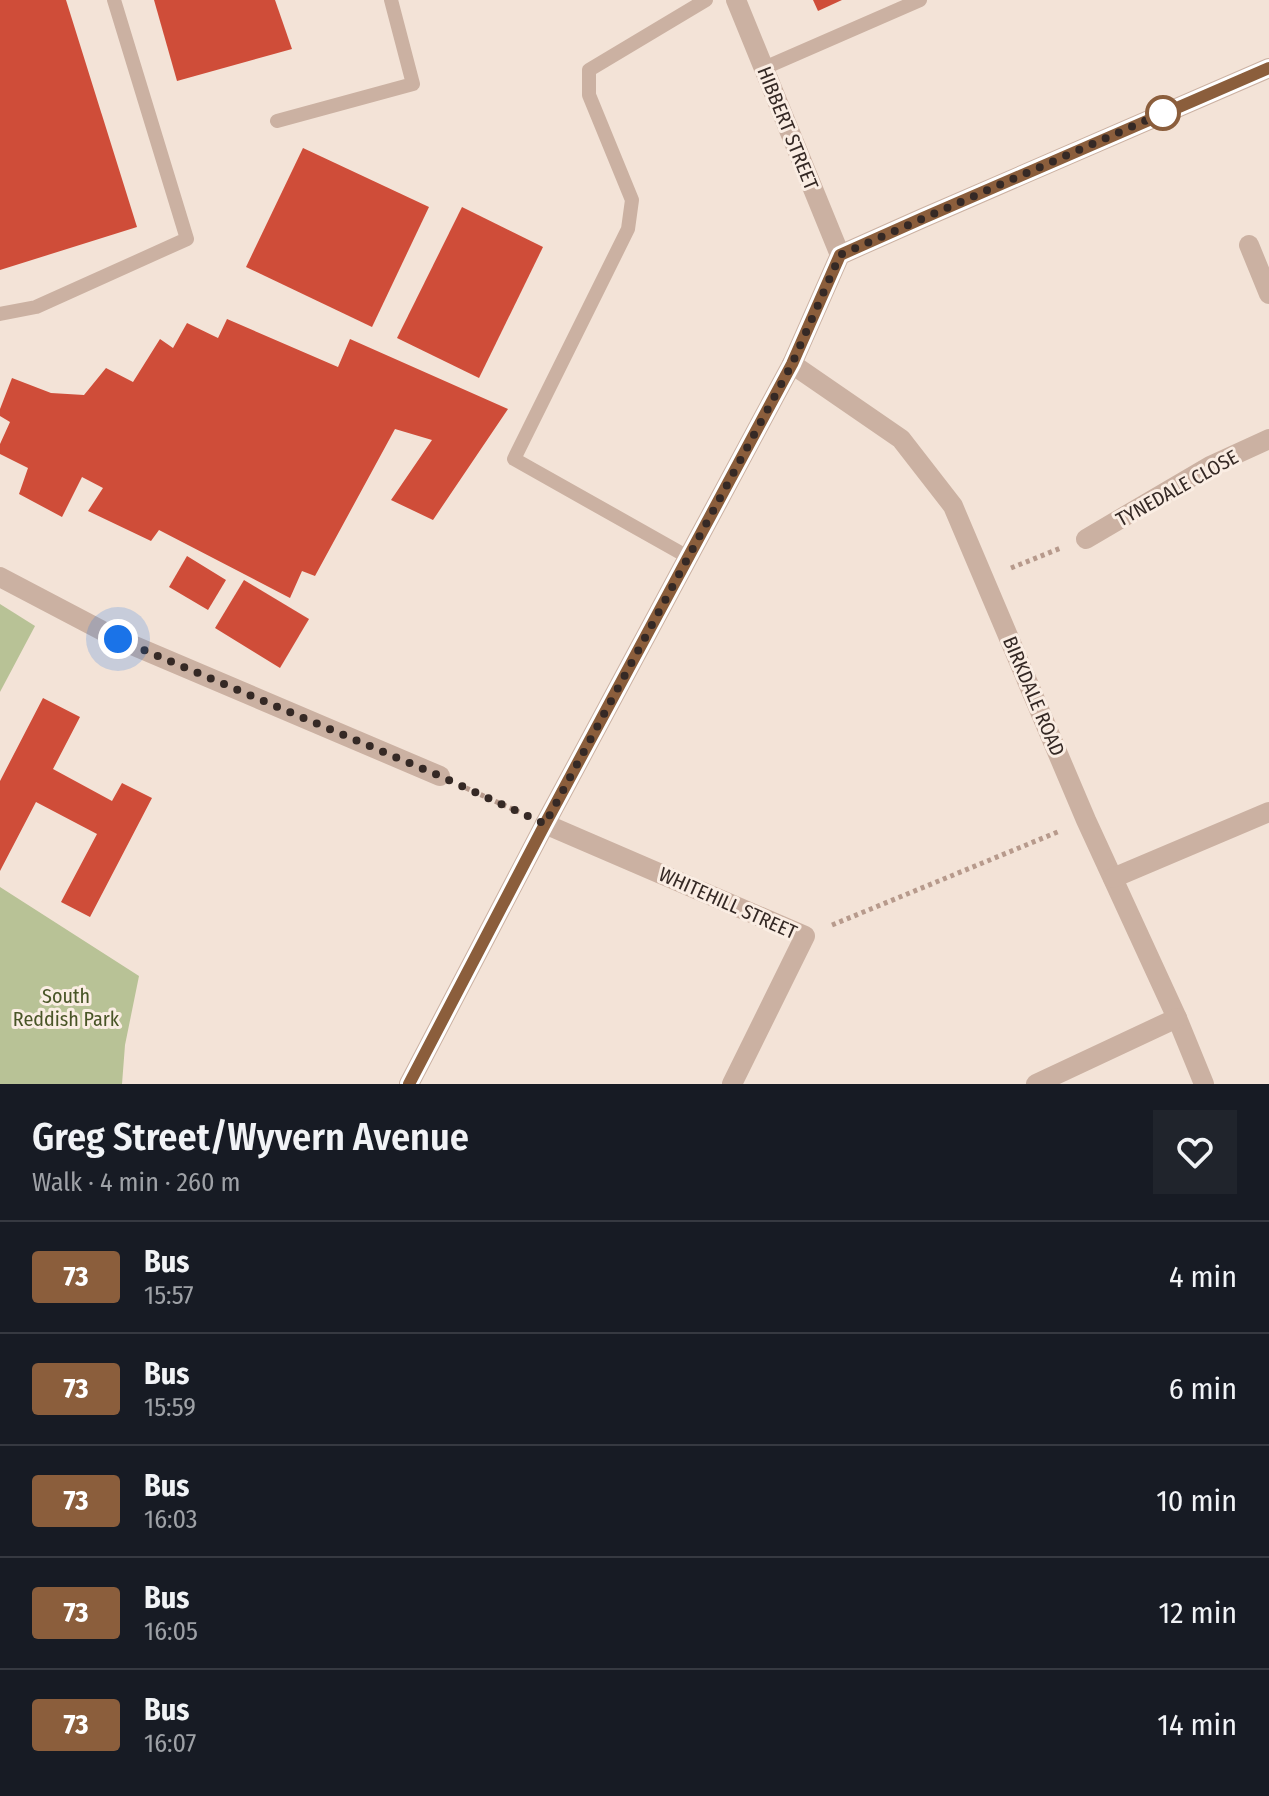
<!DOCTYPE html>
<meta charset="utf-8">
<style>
:root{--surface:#171b24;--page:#20242c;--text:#f1f3f6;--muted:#9ea1a6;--line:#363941}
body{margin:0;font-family:"Fira Sans Condensed",sans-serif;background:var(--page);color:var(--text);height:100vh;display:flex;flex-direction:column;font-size:30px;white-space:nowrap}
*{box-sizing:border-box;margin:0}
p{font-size:26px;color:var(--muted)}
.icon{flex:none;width:44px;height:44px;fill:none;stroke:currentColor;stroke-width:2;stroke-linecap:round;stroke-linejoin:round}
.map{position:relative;height:1084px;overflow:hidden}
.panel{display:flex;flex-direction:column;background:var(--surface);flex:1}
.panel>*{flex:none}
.badge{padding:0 16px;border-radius:6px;font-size:28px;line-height:52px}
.you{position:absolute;width:40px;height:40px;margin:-20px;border:6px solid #fff;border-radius:50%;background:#1a73e8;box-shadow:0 0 0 12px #1a73e833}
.map>.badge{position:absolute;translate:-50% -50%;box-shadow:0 0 0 4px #fff}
.round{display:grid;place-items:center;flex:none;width:84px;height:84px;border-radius:0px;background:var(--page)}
.summary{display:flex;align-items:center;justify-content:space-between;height:136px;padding:0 32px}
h1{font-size:38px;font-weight:600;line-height:60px}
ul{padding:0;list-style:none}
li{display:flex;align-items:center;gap:24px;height:112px;padding:0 32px;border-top:2px solid var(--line)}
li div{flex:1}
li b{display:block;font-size:30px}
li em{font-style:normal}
li .badge{min-width:88px;font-weight:700;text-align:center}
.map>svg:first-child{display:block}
.green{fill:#b8c296}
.building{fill:#cf4d39}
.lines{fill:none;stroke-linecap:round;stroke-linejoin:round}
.path{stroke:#b79a8c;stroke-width:5;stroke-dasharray:4 4;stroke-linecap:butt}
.service{stroke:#cbb1a2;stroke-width:14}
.minor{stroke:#cbb1a2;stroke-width:20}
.line-casing{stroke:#fff;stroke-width:18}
.line{stroke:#8b5e3c;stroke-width:12}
.walk{stroke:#352925;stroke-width:8;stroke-dasharray:0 14.4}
.stop-dot{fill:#fff;stroke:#8b5e3c;stroke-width:4}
.labels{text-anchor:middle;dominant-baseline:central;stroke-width:6;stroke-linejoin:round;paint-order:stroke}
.street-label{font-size:20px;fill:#352925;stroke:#faede3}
.park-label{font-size:20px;fill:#495527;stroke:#faede3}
</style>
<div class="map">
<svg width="1269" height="1084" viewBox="0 0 1269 1084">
<rect width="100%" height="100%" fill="#f3e3d7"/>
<g class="green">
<polygon points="0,604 35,626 0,692"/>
<polygon points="0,887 139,976 125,1045 122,1084 0,1084"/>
</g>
<g class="building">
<polygon points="0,0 66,0 137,227 0,270"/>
<polygon points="154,0 275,0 292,49 177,81"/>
<polygon points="813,0 842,0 818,11"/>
<polygon points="303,148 429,207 372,327 246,267"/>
<polygon points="462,207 543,247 479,378 397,338"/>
<polygon points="227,319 338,367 350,339 508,409 433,520 391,500 432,440 395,429 315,576 302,571 290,598 159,530 151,541 88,511 103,488 82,477 62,517 19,494 28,468 0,454 0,444 10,422 0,416 0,409 12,378 51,393 84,395 106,368 133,382 160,339 173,348 187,323 218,338"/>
<polygon points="187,556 226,580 208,610 169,587"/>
<polygon points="244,580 309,619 280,668 215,628"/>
<polygon points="43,698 80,717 53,769 112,801 122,783 152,798 90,917 61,902 97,834 36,802 0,871 0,781"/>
</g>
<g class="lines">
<g class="path">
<polyline points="1011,568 1061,548"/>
<polyline points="466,788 519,812"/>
<polyline points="832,925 1060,831"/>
</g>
<g class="service">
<polyline points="764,68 920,0"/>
<polyline points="277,121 413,84 391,0"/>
<polyline points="0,314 36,307 187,239 114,0"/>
<polyline points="688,557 514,459 628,229 632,200 589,95 589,70 706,0"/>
</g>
<g class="minor">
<polyline points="736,0 840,255"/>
<polyline points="1249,245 1269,294"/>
<polyline points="792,364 901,439 953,506 1086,820 1177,1018 1204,1084"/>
<polyline points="1086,539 1210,466 1269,439"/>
<polyline points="0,577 118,639 440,776"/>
<polyline points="545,824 805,936 732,1084"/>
<polyline points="1113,878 1269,812"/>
<polyline points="409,1084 545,824 792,364 840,255 923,218 1269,68"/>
<polyline points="1036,1084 1177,1018"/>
</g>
</g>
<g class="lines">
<g class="line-casing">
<polyline id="line" points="409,1084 545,824 792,364 840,255 923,218 1269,68"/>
</g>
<use href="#line" class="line"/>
<polyline class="walk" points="118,639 440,776 545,824 792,364 840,255 1163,113"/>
</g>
<circle class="stop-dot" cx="1163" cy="113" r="16"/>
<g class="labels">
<g class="street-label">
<text transform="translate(788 128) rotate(68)">HIBBERT STREET</text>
<text transform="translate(1177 488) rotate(-29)">TYNEDALE CLOSE</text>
<text transform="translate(1034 696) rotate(67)">BIRKDALE ROAD</text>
<text transform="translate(728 903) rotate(24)">WHITEHILL STREET</text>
</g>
<g class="park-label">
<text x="66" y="996">South<tspan x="66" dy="23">Reddish Park</tspan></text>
</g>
</g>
</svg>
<div class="you" style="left:118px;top:639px"></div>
</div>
<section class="panel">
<div class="summary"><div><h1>Greg Street/Wyvern Avenue</h1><p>Walk · 4 min · 260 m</p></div><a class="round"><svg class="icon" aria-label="heart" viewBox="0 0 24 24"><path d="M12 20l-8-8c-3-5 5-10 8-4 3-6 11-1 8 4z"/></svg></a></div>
<ul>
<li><span class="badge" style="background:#8b5e3c;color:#fff">73</span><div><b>Bus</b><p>15:57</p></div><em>4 min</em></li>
<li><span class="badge" style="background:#8b5e3c;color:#fff">73</span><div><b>Bus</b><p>15:59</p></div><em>6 min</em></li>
<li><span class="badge" style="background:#8b5e3c;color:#fff">73</span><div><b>Bus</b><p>16:03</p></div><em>10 min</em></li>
<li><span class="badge" style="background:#8b5e3c;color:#fff">73</span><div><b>Bus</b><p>16:05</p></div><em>12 min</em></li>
<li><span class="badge" style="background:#8b5e3c;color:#fff">73</span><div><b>Bus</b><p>16:07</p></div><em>14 min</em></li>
</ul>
</section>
